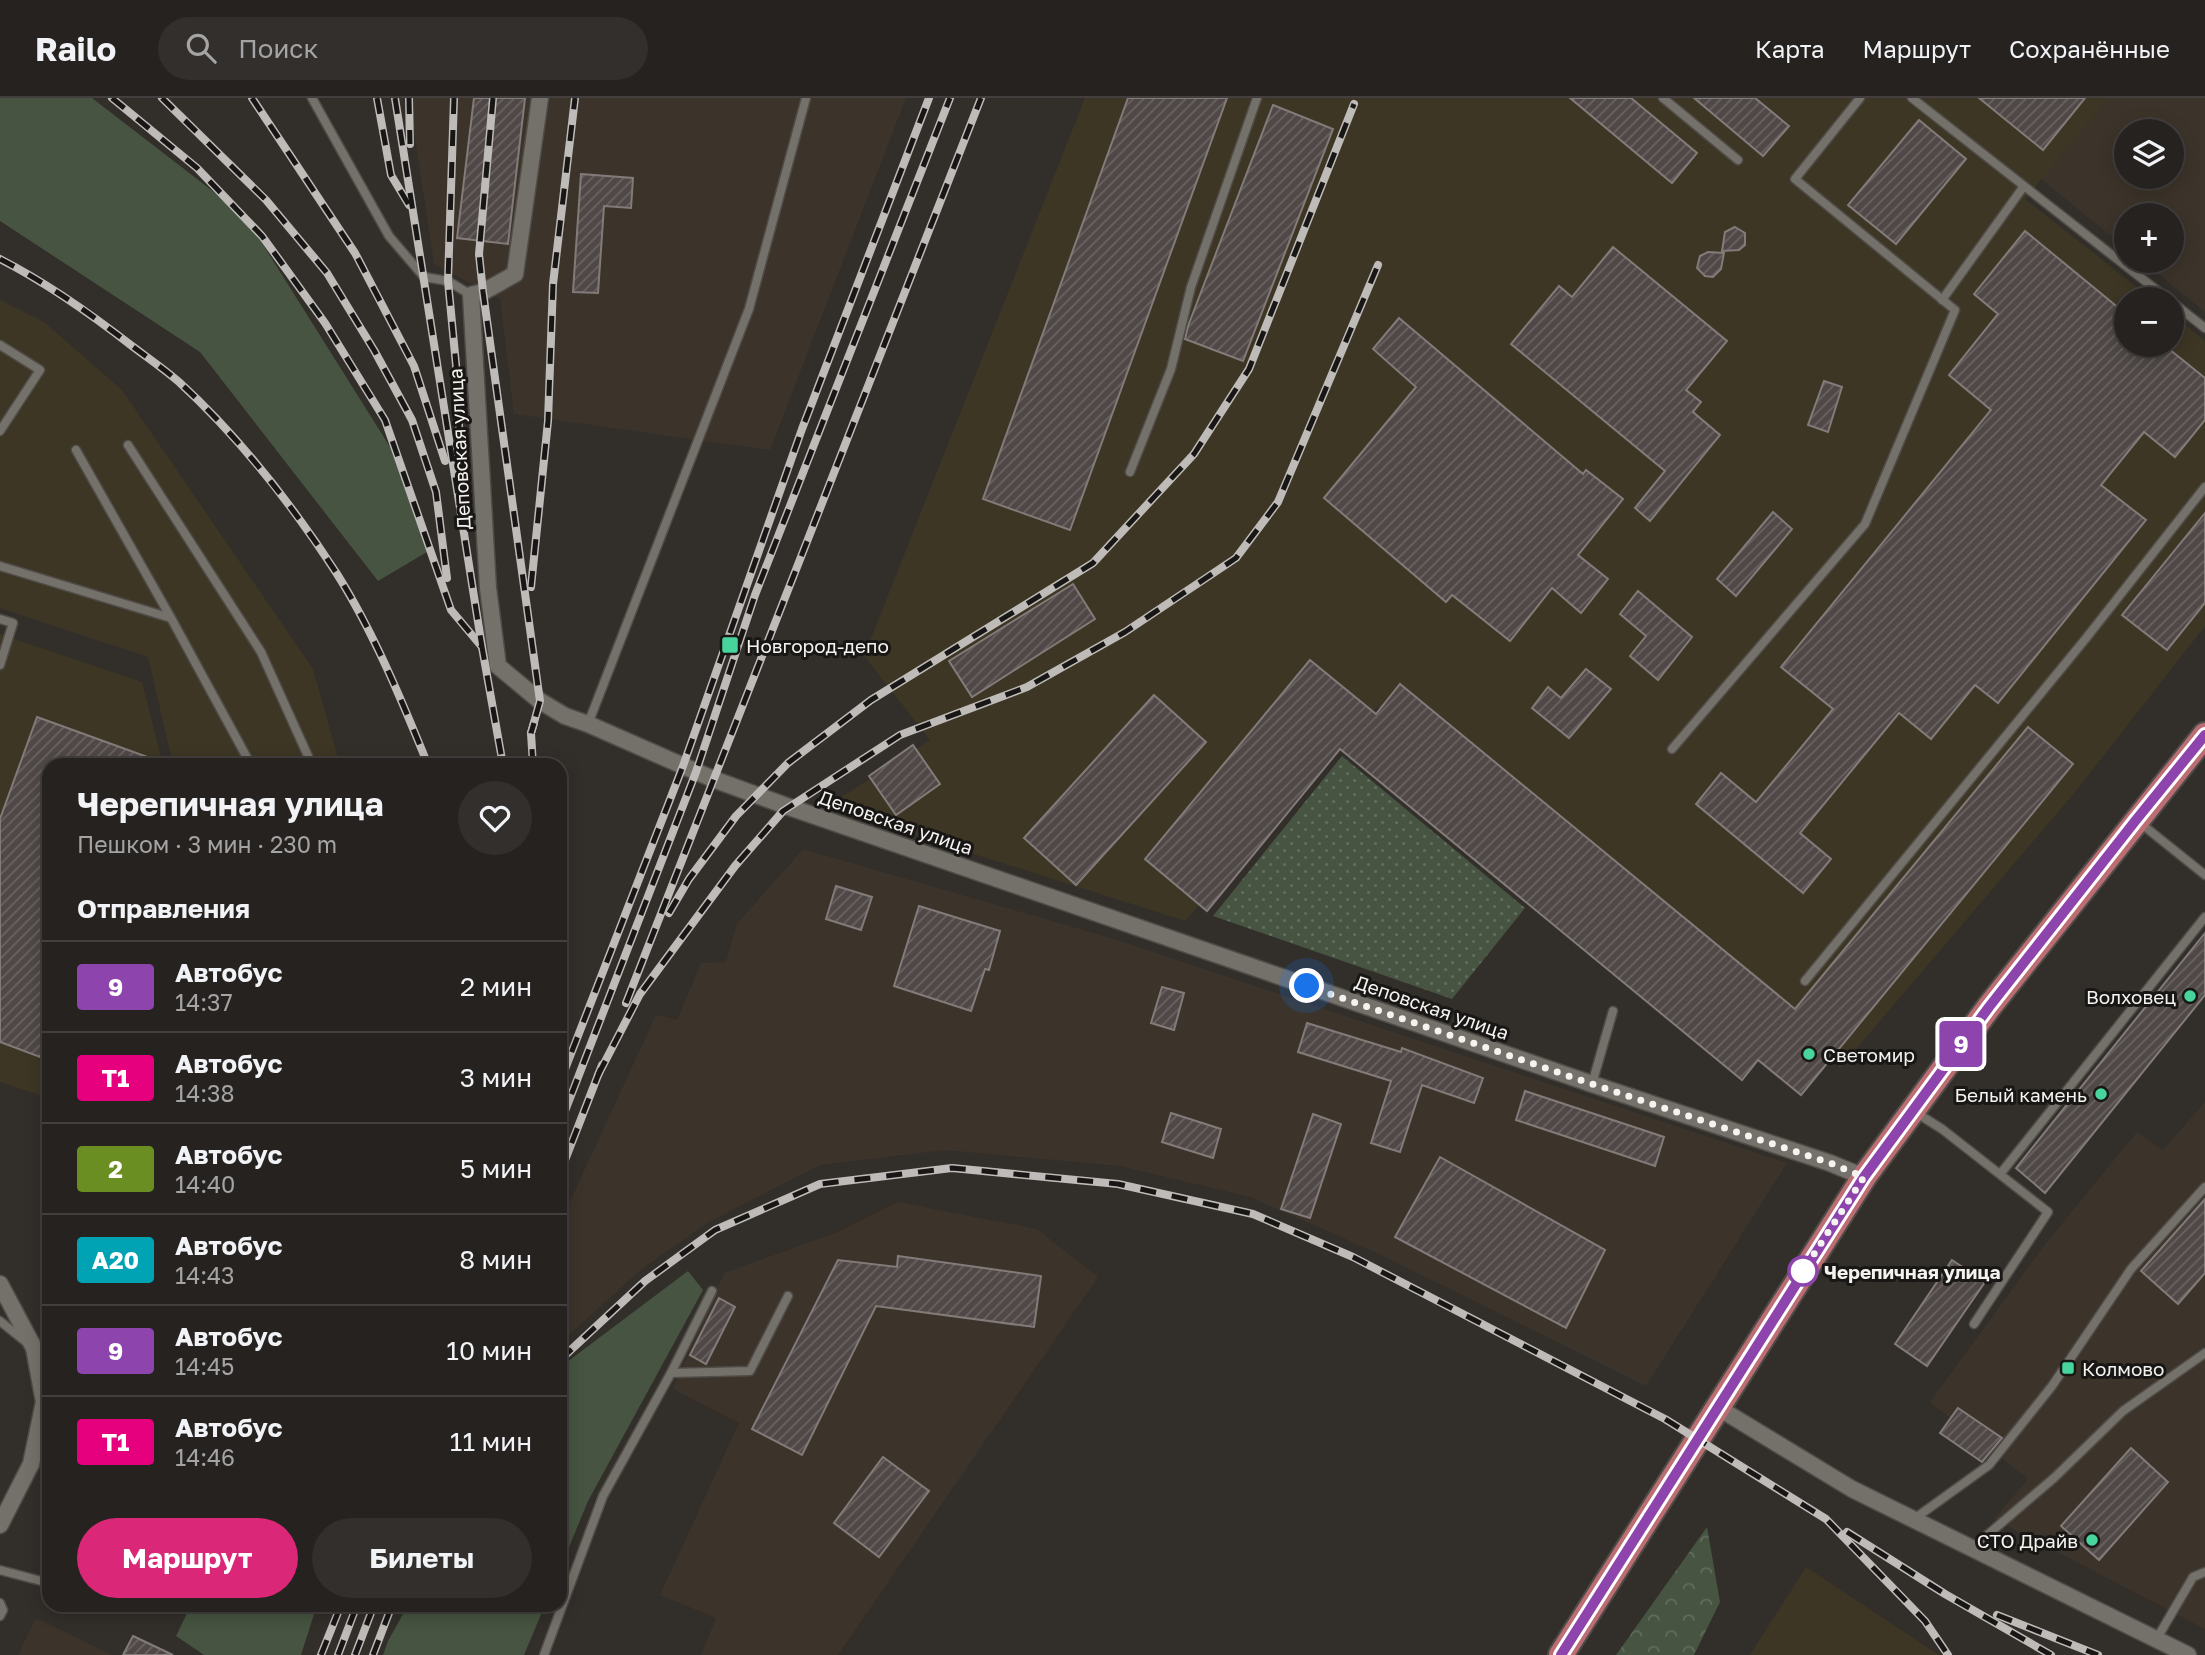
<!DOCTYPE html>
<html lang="ru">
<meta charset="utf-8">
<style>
:root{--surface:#262220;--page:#322f2d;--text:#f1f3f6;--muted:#a4a4a5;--line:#423f3e;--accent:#db2777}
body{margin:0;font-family:"Golos Text",sans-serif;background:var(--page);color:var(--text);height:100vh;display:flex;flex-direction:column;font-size:26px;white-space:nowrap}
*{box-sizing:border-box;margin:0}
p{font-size:23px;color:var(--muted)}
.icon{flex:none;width:38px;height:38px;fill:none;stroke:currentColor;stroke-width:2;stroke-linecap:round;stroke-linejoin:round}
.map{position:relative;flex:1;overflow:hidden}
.side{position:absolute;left:42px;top:660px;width:525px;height:854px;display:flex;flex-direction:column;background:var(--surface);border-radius:21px;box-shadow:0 4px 18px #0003,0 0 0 2px var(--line)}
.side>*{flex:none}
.badge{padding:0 14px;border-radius:5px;font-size:24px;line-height:46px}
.buttons{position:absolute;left:2114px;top:21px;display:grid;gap:14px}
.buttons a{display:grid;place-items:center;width:70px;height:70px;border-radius:50%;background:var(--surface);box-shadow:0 4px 18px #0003,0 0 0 2px var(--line);font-size:35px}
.you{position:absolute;width:35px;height:35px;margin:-18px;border:5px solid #fff;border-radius:50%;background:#1a73e8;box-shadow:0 0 0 10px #1a73e833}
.map>.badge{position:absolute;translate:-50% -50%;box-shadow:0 0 0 4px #fff}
h2{padding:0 35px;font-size:26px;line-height:63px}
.round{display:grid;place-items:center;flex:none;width:74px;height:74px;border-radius:37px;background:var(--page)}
.head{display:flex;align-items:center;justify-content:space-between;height:119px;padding:0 35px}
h1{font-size:33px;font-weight:700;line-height:52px}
.action{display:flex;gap:14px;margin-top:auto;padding:14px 35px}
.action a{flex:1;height:80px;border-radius:42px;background:var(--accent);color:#fff;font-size:28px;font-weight:700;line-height:80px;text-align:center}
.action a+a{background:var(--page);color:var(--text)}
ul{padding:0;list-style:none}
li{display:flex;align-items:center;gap:21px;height:91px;padding:0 35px;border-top:2px solid var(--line)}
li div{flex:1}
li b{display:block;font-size:26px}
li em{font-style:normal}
li .badge{min-width:77px;font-weight:700;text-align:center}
header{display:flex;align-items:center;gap:42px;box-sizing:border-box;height:98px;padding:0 35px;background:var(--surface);border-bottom:2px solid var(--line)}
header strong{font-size:33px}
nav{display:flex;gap:38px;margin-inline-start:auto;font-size:24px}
.search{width:490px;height:63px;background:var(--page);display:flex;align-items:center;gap:18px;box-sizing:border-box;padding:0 24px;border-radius:38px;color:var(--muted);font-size:26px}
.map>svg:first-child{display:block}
.built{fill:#3c342a;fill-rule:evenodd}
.industrial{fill:#3d3624}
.green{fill:#465441}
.forest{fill:url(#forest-crowns)}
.park{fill:url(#park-dots)}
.building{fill:url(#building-hatch);stroke:#827b79;stroke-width:2}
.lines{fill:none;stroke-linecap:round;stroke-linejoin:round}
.service-casing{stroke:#4f4b47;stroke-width:11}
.minor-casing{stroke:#4f4b47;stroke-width:19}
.primary-casing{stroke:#4f4b47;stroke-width:28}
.service{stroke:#74706a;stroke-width:8}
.minor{stroke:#74706a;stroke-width:16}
.primary{stroke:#bb6d73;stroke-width:24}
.rail-casing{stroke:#bebbb8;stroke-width:8}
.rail{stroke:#181715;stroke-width:5;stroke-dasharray:16;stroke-linecap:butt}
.line-casing{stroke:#fff;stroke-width:16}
.line{stroke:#8e44ad;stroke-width:10}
.walk{stroke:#f5f3f0;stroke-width:7;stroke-dasharray:0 12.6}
.poi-dot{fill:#48d49d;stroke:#181715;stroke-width:2.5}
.stop-dot{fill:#fff;stroke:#8e44ad;stroke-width:3.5}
.labels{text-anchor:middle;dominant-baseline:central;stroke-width:6;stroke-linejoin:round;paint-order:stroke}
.street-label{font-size:19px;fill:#f5f3f0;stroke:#181715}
.poi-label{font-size:19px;fill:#f5f3f0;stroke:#181715;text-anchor:start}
.stop-label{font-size:19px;font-weight:bold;fill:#f5f3f0;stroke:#181715;text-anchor:start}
</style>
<header>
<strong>Railo</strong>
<div class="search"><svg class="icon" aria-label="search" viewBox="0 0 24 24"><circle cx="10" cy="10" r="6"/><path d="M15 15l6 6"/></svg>Поиск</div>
<nav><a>Карта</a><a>Маршрут</a><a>Сохранённые</a></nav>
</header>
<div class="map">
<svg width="2205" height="1557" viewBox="0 0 2205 1557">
<defs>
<pattern id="forest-crowns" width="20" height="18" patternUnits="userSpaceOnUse" patternTransform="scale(1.75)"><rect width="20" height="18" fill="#465441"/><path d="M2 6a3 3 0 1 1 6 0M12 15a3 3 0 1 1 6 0" fill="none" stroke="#616d5d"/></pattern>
<pattern id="park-dots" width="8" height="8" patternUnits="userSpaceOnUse" patternTransform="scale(1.75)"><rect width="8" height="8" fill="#465441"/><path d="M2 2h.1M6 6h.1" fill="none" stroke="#616d5d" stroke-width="1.8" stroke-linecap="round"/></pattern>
<pattern id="building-hatch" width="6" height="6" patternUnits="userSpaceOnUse" patternTransform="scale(1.75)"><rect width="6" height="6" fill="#4f4846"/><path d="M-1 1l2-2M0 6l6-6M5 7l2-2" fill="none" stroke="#696361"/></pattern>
</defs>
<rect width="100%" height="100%" fill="#322e2a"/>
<g class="built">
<polygon points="409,0 906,0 770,352 514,316 500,201 434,166"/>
<path d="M2109 0H2205V214L2142 163H2172V117H2126V150L2041 81ZM2126 33H2172V79H2126Z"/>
<polygon points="803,751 1111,840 1787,1065 1646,1288 1375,1154 1250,1099 1120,1068 945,1052 820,1067 709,1124 643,1170 560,1245 560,1125 656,917 677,922 701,865 726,864 737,826"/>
<polygon points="2205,1004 2205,1531 1994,1421 2028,1381 1930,1304 2046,1145 2137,1034 2163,1052"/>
<polygon points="898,1104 1037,1131 1098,1179 838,1557 701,1557 716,1520 660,1497 739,1325 673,1291 724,1175 838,1134"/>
<polygon points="36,1520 112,1557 18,1557"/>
</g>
<g class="industrial">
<polygon points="1085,0 2109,0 2025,101 2152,201 2126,201 2126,247 2172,247 2172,216 2205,243 2205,528 2076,693 1840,970 1377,609 1185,823 826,709 930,642 864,558"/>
<polygon points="0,202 44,224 122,292 313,571 340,667 173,667 148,559 0,510"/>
<polygon points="0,536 142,584 163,667 49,667 49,1000 0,984"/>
<polygon points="1806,1469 1839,1491 1939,1557 1750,1557"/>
</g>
<g class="green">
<polygon points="0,0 92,0 245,118 392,352 427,454 378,483 200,254 0,123"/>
<polygon points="688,1173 703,1192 588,1403 560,1471 560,1275 567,1264"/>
<polygon points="191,1507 317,1507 301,1557 204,1557 176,1538"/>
<polygon points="408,1507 545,1507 524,1557 383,1557 388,1543"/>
</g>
<polygon class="forest" points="1707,1429 1720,1504 1694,1557 1616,1557"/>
<polygon class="park" points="1342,658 1525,810 1452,901 1213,818"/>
<g class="building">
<polygon points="474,0 525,0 508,146 457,140"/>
<polygon points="1128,0 1227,0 1070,432 983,401"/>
<polygon points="1570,0 1631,0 1697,55 1672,85"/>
<polygon points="1694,0 1755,0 1789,28 1763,58"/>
<polygon points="1979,0 2085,0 2043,52"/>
<polygon points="1273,7 1333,31 1243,263 1185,241 1188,228"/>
<polygon points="1919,22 1966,61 1896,146 1848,107"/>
<polygon points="581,76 633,80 631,110 604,108 598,195 573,194"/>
<polygon points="1735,129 1745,135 1745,147 1739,152 1722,153 1725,134"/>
<polygon points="2025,133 2126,216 2126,247 2164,247 2205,280 2205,322 2175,359 2144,334 2101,387 2146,422 1998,605 1975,587 1931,641 1899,615 1800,735 1831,761 1803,795 1696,706 1721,675 1756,704 1833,611 1781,569 1991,312 1949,277 1998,216 1974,196"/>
<polygon points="1613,149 1727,243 1686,292 1701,304 1693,314 1720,337 1650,423 1635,410 1665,373 1511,246 1559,188 1572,199"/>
<polygon points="1708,154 1724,155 1721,171 1713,179 1705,178 1697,170 1700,158"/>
<polygon points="1399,220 1583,376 1586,372 1623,401 1578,457 1608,481 1581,515 1552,490 1510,543 1452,497 1446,504 1324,400 1416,289 1373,251"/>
<polygon points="1824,283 1842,289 1828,334 1808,327"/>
<polygon points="1773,414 1792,431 1736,498 1717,481"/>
<polygon points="2205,415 2205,505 2167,552 2122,517"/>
<polygon points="1073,486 1095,521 972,599 949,563"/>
<polygon points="1638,493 1692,539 1658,582 1630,558 1646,538 1620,516"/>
<polygon points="1310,562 1376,616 1400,586 1795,911 2028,629 2073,666 1801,997 1758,962 1742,982 1340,651 1207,813 1145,761"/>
<polygon points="1586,571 1611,591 1569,640 1532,610 1548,589 1561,600"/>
<polygon points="1154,597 1206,644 1076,787 1024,740"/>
<polygon points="37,619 164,665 164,667 49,667 49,933 40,959 0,944 0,721"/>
<polygon points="913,647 940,686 896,717 869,678"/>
<polygon points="836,788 872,799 861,832 826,821"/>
<polygon points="919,808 1000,833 989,872 985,871 971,913 894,888"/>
<polygon points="2205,835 2205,897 2045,1095 2016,1070"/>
<polygon points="1162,889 1184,895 1174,932 1151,925"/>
<polygon points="1307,925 1401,954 1402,950 1483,980 1474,1005 1422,987 1400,1054 1371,1045 1391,983 1298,954"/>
<polygon points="1525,993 1664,1039 1655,1068 1516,1022"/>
<polygon points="1171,1015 1221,1031 1213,1060 1162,1044"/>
<polygon points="1313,1016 1341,1026 1310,1120 1281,1111"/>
<polygon points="1440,1059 1605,1152 1566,1230 1395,1139"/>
<polygon points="2205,1101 2205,1175 2178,1206 2141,1173"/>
<polygon points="898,1158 1041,1178 1034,1229 876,1208 802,1357 752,1331 838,1162 897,1169"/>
<polygon points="1952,1162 1985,1184 1927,1268 1895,1246"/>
<polygon points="719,1200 735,1209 706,1266 690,1257"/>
<polygon points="1958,1310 2002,1340 1982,1364 1940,1335"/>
<polygon points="2131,1350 2168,1384 2099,1462 2061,1428"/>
<polygon points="883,1359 929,1393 879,1459 834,1425"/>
<polygon points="133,1538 173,1557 123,1557"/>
</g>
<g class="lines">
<g class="service-casing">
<g id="service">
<polyline points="312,0 389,138 424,179 448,183 471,197"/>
<polyline points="1663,0 1738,62"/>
<polyline points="1912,0 2168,201"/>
<polyline points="1942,202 2024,88"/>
<polyline points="2172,204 2205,230"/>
<polyline points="0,247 40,272 0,333"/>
<polyline points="128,347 261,554 312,667"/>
<polyline points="76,352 171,520"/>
<polyline points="1130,374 1171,271 1191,189 1257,0"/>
<polyline points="0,468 171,520 251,667"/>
<polyline points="0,521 13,525 0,567"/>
<polyline points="588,626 749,211 806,0"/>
<polyline points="1672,651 1865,426 1955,212 1795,81 1860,0"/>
<polyline points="2139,724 2205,777"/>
<polyline points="1805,883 2087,539 2205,389"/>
<polyline points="1592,986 1613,913"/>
<polyline points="1915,1014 1942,1031 2048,1114 1974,1226"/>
<polyline points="2001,1075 2205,819"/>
<polyline points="0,1223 26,1244"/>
<polyline points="671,1275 712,1193"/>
<polyline points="46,1284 49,1248"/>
<polyline points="1914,1421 1989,1367 2052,1288 2131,1171 2205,1089"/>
<polyline points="1971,1451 2054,1380 2123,1313 2205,1255"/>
<polyline points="0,1472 49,1485"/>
<polyline points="0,1505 3,1512 0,1518"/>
<polyline points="2156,1542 2193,1479 2205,1474"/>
<polyline points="544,1557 603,1398 671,1275 750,1273 788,1198"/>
</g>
</g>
<g class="minor-casing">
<g id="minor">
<polyline points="540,0 515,176 483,194 471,197 488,490 498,568 540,603 565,618 588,626 713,681 789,709 1592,986 1830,1065 1864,1079"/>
<polyline points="0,1186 34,1250 44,1304 31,1366 0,1427"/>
<polyline points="1717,1309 1852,1391 2188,1557"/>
</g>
</g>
<g class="primary-casing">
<polyline id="primary" points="1561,1557 1864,1079 1989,909 2205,637"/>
</g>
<use href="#service" class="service"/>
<use href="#minor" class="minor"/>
<use href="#primary" class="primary"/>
<g class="rail-casing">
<g id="rail">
<polyline points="112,0 197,70 262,138 325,225 385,322 451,512 482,549 503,667"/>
<polyline points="162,0 266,102 327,175 374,252 412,322 436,394 447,480"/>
<polyline points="252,0 355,155 414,268 445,363"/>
<polyline points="377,0 391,77 409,107"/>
<polyline points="395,0 482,549"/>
<polyline points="409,0 410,46"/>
<polyline points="454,0 448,183 459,298 459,357"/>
<polyline points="493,0 479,156 483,194 540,603 531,635"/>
<path d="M0 161C47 185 91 216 132 248 148 260 164 271 179 284 238 338 293 408 337 476 373 533 402 603 428 667"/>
<polyline points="531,489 548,323 553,186 575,0"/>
<polyline points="533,667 531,635 534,625"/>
<polyline points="669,815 689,781 736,718 788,665 871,602 1093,465 1194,356 1249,271 1354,6"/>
<polyline points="626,905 981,0"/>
<polyline points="598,977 640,896 735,768 783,713 900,637 1027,589 1125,534 1236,460 1278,404 1378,167"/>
<polyline points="560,984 683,668 802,331 929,0"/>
<polyline points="560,1026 696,674 755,497 950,0"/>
<polyline points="560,1075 602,967"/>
<polyline points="560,1262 645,1183 715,1132 820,1086 952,1070 1118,1086 1253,1116 1353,1159 1665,1321 1826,1421 1925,1523 1948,1557"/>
<polyline points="1847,1434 1945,1496 2051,1557"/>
<polyline points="1997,1517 2098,1557"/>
<polyline points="321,1557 341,1507"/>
<polyline points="338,1557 357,1507"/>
<polyline points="355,1557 374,1507"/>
<polyline points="373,1557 392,1507"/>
</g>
</g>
<use href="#rail" class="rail"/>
</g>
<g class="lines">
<g class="line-casing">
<polyline id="line" points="1561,1557 1864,1079 1989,909 2136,722 2205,637"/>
</g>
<use href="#line" class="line"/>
<polyline class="walk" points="1307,888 1592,986 1830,1065 1864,1079 1803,1173"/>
</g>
<g class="poi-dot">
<rect x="721" y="538" width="18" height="18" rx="3.5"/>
<circle cx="2190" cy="898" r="7"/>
<circle cx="1809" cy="956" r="7"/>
<circle cx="2101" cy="996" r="7"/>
<rect x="2061" y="1263" width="14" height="14" rx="3.5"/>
<circle cx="2092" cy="1442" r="7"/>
</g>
<circle class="stop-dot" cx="1803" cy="1173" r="14"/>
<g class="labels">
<g class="street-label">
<text transform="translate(459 351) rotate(-93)">Деповская улица</text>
<text transform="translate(896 724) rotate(19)">Деповская улица</text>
<text transform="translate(1432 909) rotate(19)">Деповская улица</text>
</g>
<g class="poi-label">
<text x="746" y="547">Новгород-депо</text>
<text x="2176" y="898" text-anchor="end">Волховец</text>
<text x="1823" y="956">Светомир</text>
<text x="2087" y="996" text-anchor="end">Белый камень</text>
<text x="2082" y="1270">Колмово</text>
<text x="2078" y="1442" text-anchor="end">СТО Драйв</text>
</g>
<g class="stop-label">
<text x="1824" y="1173">Черепичная улица</text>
</g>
</g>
</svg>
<div class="buttons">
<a><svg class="icon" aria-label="layers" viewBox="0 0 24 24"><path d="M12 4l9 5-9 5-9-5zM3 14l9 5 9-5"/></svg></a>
<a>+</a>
<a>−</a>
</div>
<div class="you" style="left:1307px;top:888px"></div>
<b class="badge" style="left:1961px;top:946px;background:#8e44ad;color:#fff">9</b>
<section class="side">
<div class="head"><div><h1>Черепичная улица</h1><p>Пешком · 3 мин · 230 m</p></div><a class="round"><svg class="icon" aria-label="heart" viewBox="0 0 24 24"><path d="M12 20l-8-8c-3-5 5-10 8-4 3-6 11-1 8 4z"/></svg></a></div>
<h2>Отправления</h2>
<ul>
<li><span class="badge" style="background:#8e44ad;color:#fff">9</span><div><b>Автобус</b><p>14:37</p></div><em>2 мин</em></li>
<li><span class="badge" style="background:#e6007e;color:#fff">Т1</span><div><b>Автобус</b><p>14:38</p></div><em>3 мин</em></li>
<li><span class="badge" style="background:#6b8e23;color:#fff">2</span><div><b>Автобус</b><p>14:40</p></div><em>5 мин</em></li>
<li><span class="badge" style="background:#00a3b4;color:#fff">А20</span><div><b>Автобус</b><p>14:43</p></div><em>8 мин</em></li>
<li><span class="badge" style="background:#8e44ad;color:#fff">9</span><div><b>Автобус</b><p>14:45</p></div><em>10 мин</em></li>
<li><span class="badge" style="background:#e6007e;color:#fff">Т1</span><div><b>Автобус</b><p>14:46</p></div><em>11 мин</em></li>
</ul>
<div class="action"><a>Маршрут</a><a>Билеты</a></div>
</section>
</div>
